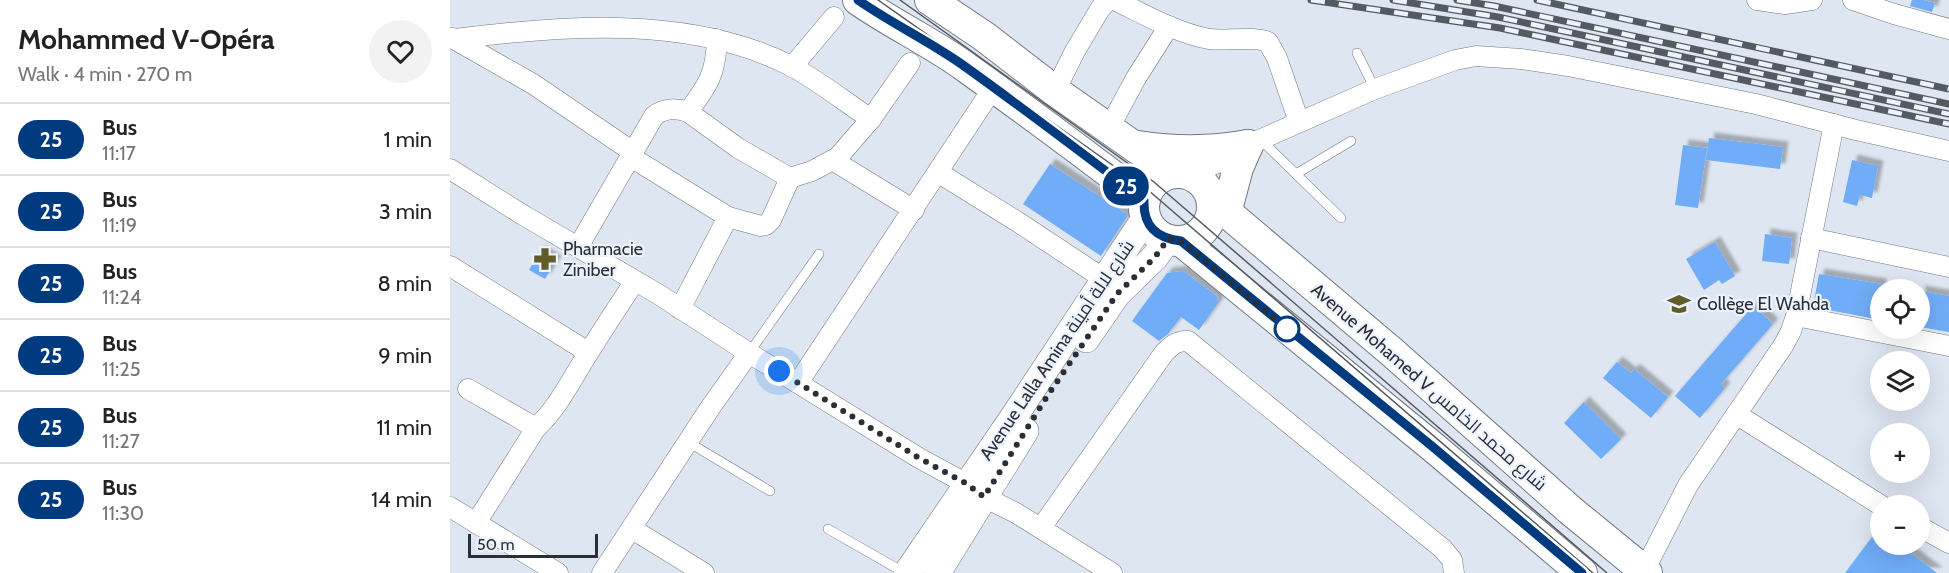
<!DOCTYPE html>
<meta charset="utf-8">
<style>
:root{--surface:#fff;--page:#f2f2f2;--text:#222;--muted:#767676;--line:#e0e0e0}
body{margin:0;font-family:Cabin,Cairo,sans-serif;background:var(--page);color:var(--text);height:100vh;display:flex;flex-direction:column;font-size:22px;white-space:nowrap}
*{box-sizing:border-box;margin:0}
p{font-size:20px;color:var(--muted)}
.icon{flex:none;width:33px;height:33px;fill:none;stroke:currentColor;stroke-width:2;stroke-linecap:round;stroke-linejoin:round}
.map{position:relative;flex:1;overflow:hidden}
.details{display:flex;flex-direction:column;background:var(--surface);width:450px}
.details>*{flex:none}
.badge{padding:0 12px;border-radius:20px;font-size:21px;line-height:39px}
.controls{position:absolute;left:1420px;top:279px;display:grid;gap:12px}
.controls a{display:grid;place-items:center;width:60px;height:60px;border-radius:50%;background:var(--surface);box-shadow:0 6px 24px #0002;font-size:30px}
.scale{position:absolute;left:18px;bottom:15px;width:130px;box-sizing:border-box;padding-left:6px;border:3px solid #2b2f33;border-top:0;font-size:16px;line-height:21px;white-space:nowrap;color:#2b2f33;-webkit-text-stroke:4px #ebf3ff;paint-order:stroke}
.you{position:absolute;width:30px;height:30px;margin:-15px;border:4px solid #fff;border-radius:50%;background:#1a73e8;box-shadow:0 0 0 9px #1a73e833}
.map>.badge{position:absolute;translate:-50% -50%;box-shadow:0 0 0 3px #fff}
.round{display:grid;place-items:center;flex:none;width:63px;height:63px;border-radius:32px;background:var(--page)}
.summary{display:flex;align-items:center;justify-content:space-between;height:102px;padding:0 18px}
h1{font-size:28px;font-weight:700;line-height:45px}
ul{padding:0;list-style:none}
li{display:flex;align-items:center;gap:18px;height:72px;padding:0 18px;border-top:2px solid var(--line)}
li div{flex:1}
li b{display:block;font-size:22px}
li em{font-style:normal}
li .badge{min-width:66px;font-weight:700;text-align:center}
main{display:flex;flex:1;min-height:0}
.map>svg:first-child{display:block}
.building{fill:#6facf7;filter:url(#shadow)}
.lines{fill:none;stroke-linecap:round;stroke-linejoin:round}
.lane-casing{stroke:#727a84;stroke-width:10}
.street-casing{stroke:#727a84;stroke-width:21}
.secondary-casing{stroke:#727a84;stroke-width:28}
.primary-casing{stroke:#727a84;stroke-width:32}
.lane{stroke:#fff;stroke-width:9}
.street{stroke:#fff;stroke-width:20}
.secondary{stroke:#fff;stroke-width:27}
.primary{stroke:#fff;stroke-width:30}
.tram{stroke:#555a60;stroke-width:1.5}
.rail-casing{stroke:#555a60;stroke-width:7}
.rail{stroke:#ebf3ff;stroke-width:4.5;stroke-dasharray:14;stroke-linecap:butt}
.line-casing{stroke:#fff;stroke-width:14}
.line{stroke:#003b80;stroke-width:9}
.walk{stroke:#2b2f33;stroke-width:6;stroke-dasharray:0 10.8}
.stop-dot{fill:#fff;stroke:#003b80;stroke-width:3}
.labels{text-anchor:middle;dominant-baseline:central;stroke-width:4.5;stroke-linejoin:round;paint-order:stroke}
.poi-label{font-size:18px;fill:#2b2f33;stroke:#ebf3ff;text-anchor:start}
.street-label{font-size:18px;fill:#2b2f33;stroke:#ebf3ff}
</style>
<main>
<section class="details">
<div class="summary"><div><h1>Mohammed V-Opéra</h1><p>Walk · 4 min · 270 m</p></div><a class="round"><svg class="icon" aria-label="heart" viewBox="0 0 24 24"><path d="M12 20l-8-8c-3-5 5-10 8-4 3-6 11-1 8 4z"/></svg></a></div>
<ul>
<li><span class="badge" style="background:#003b80;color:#fff">25</span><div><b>Bus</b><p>11:17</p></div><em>1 min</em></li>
<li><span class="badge" style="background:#003b80;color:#fff">25</span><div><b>Bus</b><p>11:19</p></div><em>3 min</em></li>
<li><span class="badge" style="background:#003b80;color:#fff">25</span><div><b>Bus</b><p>11:24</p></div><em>8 min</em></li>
<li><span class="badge" style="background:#003b80;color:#fff">25</span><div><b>Bus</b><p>11:25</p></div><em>9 min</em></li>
<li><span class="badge" style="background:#003b80;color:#fff">25</span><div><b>Bus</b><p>11:27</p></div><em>11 min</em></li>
<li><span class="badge" style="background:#003b80;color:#fff">25</span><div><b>Bus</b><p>11:30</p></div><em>14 min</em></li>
</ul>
</section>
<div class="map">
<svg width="1499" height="573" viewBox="0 0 1499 573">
<defs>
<filter id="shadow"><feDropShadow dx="5.5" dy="-5.5" stdDeviation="1.5" flood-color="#0004"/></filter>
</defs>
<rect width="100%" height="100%" fill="#dde6f1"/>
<g class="building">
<polygon points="1462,0 1473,0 1485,3 1482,12 1460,6"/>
<polygon points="1259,138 1333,147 1330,169 1256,160"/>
<polygon points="1233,145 1257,148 1248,208 1225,205"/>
<polygon points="1402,160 1428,166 1422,198 1410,195 1407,206 1393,202"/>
<polygon points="600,164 678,215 651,256 573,204"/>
<polygon points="1315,234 1342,238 1339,264 1312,261"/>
<polygon points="1265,242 1285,276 1272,284 1269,280 1254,290 1236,259"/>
<polygon points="90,251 106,261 95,279 79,270"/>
<polygon points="733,271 767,296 768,303 749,330 731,317 718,334 709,341 682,321 717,273"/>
<polygon points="1369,274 1431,284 1431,320 1363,307"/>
<polygon points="1470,291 1499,296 1499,332 1470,327"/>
<polygon points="1303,306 1306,312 1307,309 1323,324 1271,384 1275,388 1250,418 1225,396"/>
<polygon points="1167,362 1181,373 1184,369 1218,397 1201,418 1153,378"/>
<polygon points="1134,402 1171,439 1151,459 1114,423"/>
<polygon points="1431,525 1431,544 1449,544 1487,573 1395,573"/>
</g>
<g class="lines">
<g class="lane-casing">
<g id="lane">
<polyline points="907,53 925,89"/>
<polyline points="811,140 891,218"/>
<polyline points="846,174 901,141"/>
<polyline points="299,353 369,254"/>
<polyline points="238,442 320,491"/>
<polyline points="378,529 455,573"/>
</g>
</g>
<g class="street-casing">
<g id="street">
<path d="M664 0C694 14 726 33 759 39 776 41 806 36 818 42L827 58 849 122"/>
<polyline points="1307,0 1335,4 1362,0"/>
<polyline points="1403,0 1444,14 1499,29"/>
<polyline points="2,38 83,84 183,152"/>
<path d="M5 39C113 25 241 15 341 66 369 81 395 102 421 119"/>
<polyline points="342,67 384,17"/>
<polyline points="605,91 625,51 650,9 658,0"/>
<polyline points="238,112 288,148 340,178 362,171 388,157 421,119 460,63"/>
<polyline points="659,128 686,78 719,26"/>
<polyline points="181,157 278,217 311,226 316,225 321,220 340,178"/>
<polyline points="384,161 464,210"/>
<polyline points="0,169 73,215 208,294 299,353 469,458 517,484 534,497 566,513 662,573"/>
<polyline points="489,173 568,222 654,279"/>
<polyline points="739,174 768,163 798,145 925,89 1005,60 1026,56 1071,59 1118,66 1306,104 1406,130 1499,151"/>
<polyline points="1361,238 1499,267"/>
<path d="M128 247 204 116C214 108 227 108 238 112 258 85 266 74 267 39"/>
<polyline points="0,266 138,352"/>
<polyline points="230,309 278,217"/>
<polyline points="1346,316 1499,346"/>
<polyline points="348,383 543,88"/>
<polyline points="18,389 86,428"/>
<polyline points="1286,414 1432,506"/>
<polyline points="0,507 108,573"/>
<path d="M26 523 86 428C109 407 122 378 139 352 154 328 169 305 185 281"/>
<polyline points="1470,527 1499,543"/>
<path d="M591 528 714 353C721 346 727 340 738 341L993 549 1002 560 1004 573"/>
<polyline points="182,529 254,573"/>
<polyline points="1194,571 1238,485 1333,346 1341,331 1346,316 1384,124"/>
<polyline points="152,573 260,408 299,353"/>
</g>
</g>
<g class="secondary-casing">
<g id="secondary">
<polyline points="636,339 667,294 705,257 718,239"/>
<polyline points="457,573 565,415 696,217"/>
<polyline points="487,573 575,431"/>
</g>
</g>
<g class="primary-casing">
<g id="primary">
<path d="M408 0C444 25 483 43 517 68 577 111 636 155 695 200"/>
<polyline points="480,0 535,37 605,91 722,173"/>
<path d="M688 146C727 152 760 152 798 145"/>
<circle cx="728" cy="207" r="34"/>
<polyline points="762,200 943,353 1120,510 1197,573"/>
<polyline points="776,213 788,168 798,145"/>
<polyline points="731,241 983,447 1132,573"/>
</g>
</g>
<use href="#lane" class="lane"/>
<use href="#street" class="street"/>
<use href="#secondary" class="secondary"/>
<use href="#primary" class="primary"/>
<g class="tram">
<polyline points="428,0 698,190 1143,573"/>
<polyline points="450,0 704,182 1157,573"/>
</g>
<g class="rail-casing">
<g id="rail">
<polyline points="861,0 1050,28 1499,124"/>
<polyline points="943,0 1048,17 1499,114"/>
<polyline points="1007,0 1044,6 1499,104"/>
<polyline points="1087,0 1499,89"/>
</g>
</g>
<use href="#rail" class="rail"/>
</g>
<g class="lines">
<g class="line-casing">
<path id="line" d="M408 0C444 25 483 43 517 68 577 111 636 156 694 200 693 226 706 238 731 241L983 447 1132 573"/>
</g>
<use href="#line" class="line"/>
<polyline class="walk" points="329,371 469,458 517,484 534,497 598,395 667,294 705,257 718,239 731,241 837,329"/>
</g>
<defs>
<g id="pharmacy-bare" transform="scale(1.8)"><path d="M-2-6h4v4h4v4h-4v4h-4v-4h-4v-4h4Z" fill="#615d29" stroke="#ebf3ff" stroke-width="2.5" paint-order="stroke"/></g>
<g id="school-bare" transform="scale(1.8)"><path d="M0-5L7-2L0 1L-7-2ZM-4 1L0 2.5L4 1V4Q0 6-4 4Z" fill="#615d29" stroke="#ebf3ff" stroke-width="2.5" paint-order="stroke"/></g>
</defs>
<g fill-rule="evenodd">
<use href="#pharmacy-bare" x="95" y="259"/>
<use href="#school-bare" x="1229" y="304"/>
</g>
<circle class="stop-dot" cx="837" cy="329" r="12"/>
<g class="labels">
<g class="poi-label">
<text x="113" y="249">Pharmacie<tspan x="113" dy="21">Ziniber</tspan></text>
<text x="1247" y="304">Collège El Wahda</text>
</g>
<g class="street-label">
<text transform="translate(607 350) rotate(-56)">Avenue Lalla Amina شارع لالة أمينة</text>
<text transform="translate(979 387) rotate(41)">Avenue Mohamed V شارع محمد الخامس</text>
</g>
</g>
</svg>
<div class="controls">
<a><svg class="icon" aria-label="locate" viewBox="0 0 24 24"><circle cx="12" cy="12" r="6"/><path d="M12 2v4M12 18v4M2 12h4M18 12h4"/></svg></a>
<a><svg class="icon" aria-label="layers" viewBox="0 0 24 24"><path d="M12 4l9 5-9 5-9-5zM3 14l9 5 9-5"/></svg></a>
<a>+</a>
<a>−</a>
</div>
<div class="scale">50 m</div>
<div class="you" style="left:329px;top:371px"></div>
<b class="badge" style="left:676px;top:186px;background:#003b80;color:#fff">25</b>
</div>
</main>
